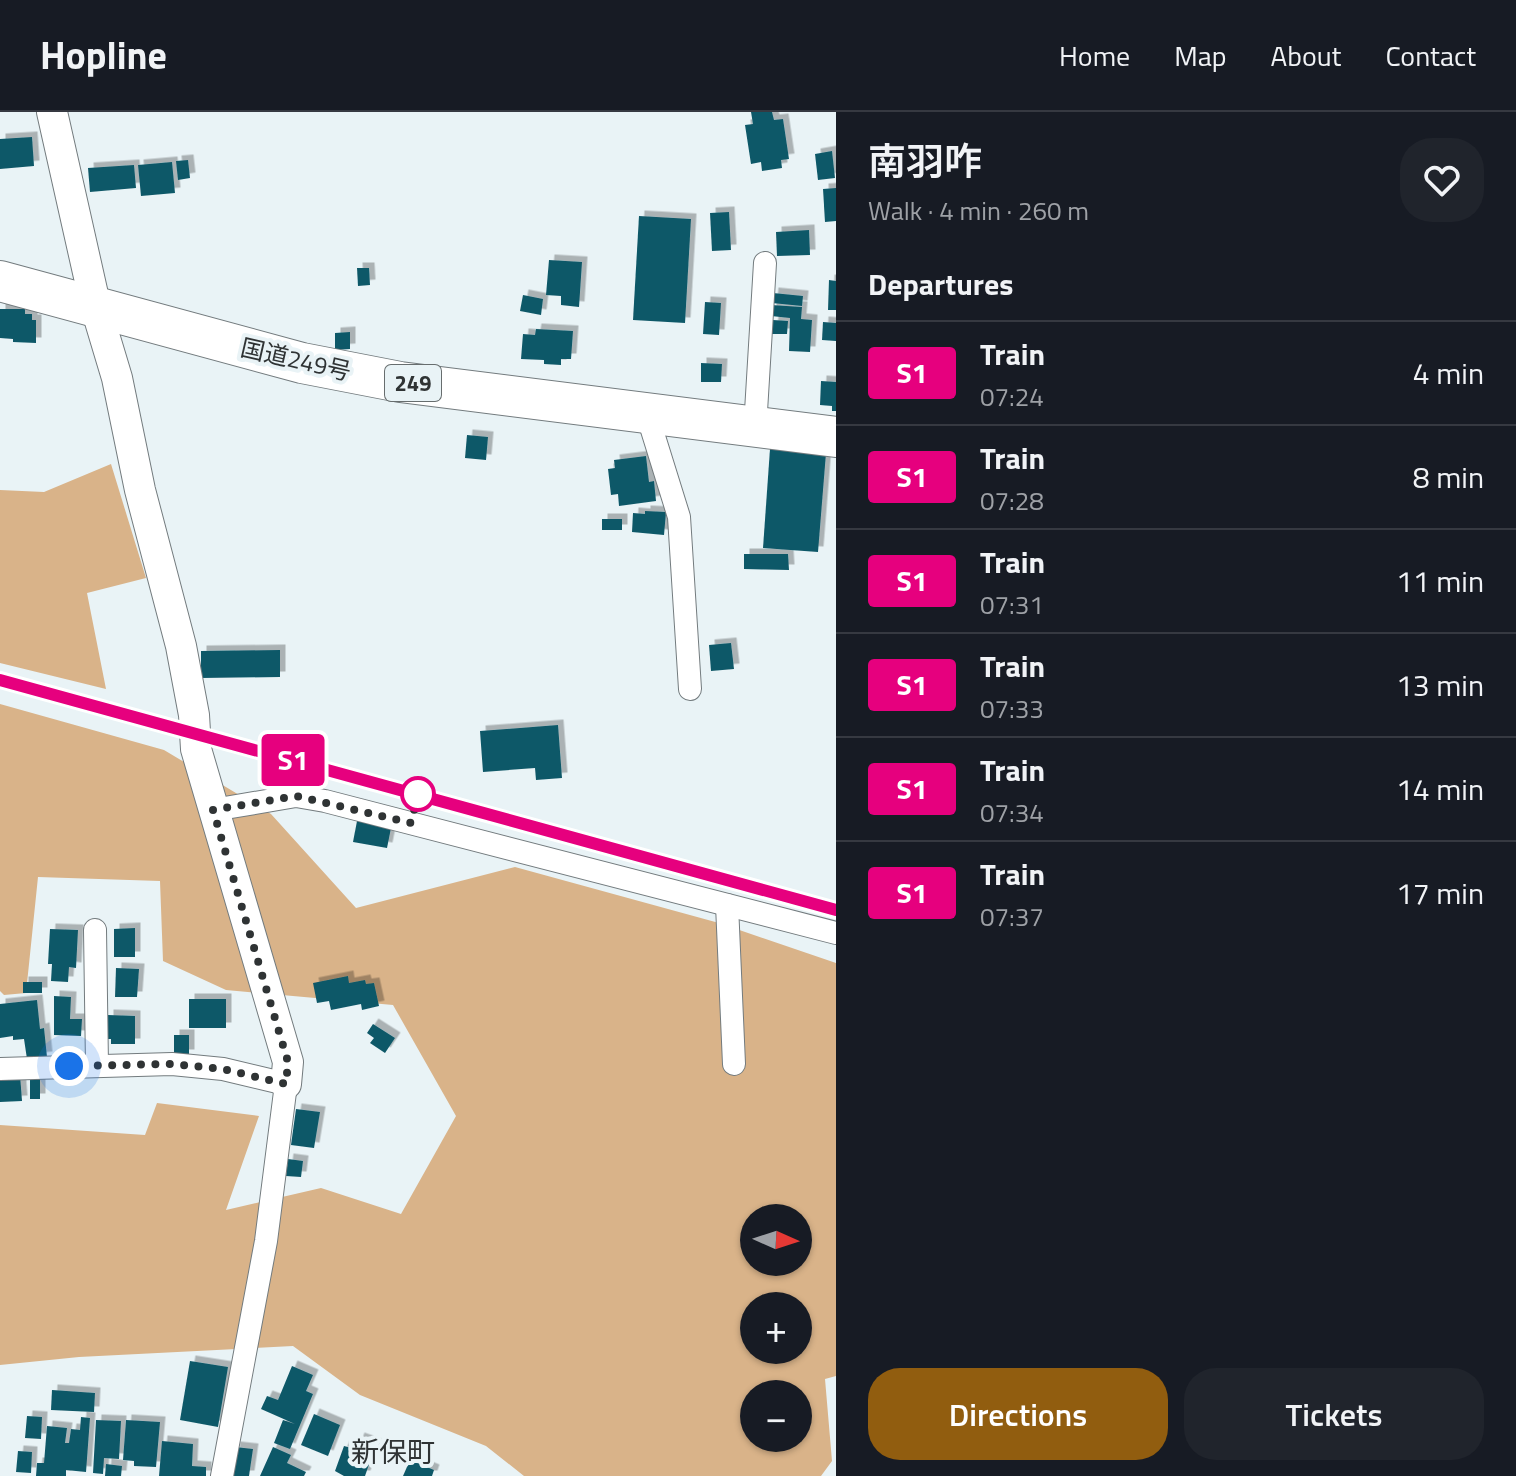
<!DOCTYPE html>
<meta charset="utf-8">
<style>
:root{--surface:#171b24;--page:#20242c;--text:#f1f3f6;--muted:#9ea1a6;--line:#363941;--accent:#915d0f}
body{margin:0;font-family:"Titillium Web","Noto Sans JP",sans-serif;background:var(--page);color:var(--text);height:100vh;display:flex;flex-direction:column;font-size:30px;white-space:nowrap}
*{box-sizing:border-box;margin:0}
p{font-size:26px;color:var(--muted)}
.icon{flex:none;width:44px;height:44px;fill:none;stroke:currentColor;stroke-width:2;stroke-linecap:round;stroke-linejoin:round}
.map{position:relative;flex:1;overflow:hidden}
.drawer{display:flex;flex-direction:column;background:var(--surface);width:680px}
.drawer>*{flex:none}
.badge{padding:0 16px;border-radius:6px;font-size:28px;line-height:52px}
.needle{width:52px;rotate:93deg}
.buttons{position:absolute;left:740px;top:1092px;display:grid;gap:16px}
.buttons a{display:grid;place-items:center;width:72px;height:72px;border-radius:50%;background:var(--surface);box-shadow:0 2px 6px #0004;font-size:40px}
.you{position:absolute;width:40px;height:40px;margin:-20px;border:6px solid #fff;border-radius:50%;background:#1a73e8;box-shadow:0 0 0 12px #1a73e833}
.map>.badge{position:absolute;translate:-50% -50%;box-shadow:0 0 0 4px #fff}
h2{padding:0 32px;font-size:30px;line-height:72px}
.round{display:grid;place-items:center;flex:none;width:84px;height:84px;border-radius:32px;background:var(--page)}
.head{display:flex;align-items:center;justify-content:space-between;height:136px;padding:0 32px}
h1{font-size:38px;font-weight:600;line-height:60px}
.cta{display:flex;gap:16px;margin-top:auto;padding:16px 32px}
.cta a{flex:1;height:92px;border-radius:32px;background:var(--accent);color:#fff;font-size:32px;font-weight:600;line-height:92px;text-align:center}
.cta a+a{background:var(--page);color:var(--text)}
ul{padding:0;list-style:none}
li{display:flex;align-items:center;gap:24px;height:104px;padding:0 32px;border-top:2px solid var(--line)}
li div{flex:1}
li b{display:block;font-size:30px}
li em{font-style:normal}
li .badge{min-width:88px;font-weight:700;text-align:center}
header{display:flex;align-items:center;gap:48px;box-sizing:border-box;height:112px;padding:0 40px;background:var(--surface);border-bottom:2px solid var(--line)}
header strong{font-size:38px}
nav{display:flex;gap:44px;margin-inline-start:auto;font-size:28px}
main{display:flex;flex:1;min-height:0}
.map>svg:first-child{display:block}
.forest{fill:#d9b389;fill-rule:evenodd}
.building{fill:#0f5868;filter:url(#shadow)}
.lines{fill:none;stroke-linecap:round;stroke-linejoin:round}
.street-casing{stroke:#737b7e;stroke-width:24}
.secondary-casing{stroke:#737b7e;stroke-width:32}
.highway-casing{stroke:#737b7e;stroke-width:42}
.street{stroke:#fff;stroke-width:22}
.secondary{stroke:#fff;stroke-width:30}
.highway{stroke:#fff;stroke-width:40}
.rail-casing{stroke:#44484a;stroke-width:9}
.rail{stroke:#e9f3f6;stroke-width:6;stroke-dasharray:18;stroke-linecap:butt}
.line-casing{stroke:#fff;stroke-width:18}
.line{stroke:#e6007e;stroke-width:12}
.walk{stroke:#2f3334;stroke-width:8;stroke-dasharray:0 14.4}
.stop-dot{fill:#fff;stroke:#e6007e;stroke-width:4}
.labels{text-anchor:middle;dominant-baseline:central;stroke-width:8;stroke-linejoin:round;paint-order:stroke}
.shield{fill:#e9f3f6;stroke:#676d6e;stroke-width:2}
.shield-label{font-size:22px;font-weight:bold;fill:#2f3334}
.street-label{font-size:24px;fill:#2f3334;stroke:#e9f3f6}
.quarter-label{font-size:28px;fill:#2f3334;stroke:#e9f3f6}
</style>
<header>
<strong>Hopline</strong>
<nav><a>Home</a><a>Map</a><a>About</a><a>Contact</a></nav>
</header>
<main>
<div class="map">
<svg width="836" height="1364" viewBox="0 0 836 1364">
<defs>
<filter id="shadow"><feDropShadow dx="5.5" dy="-5.5" stdDeviation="0" flood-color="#0004"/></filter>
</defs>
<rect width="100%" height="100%" fill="#e9f3f6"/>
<g class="forest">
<polygon points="111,352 146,466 87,481 106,577 0,551 0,378 44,380"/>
<path d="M0 592 164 638 271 702 356 796 515 755 719 811 836 851V1264L825 1267 832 1349 821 1364H524L486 1334 360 1283 293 1234 79 1245 0 1253V1013L145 1023 157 991 259 1004 226 1098 321 1076 401 1102 456 1004 393 893 226 878 163 849 160 769 38 765 26 881 4 883 0 879ZM754 1106H798V1150H754ZM754 1194H798V1238H754ZM754 1282H798V1326H754Z"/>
</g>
<g class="building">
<polygon points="751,0 772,0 774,8 783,7 789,47 781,48 782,56 762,59 761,50 751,52 745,13 753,12"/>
<polygon points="32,25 34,54 0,57 0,27"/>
<polygon points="832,39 835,66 818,68 815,42"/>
<polygon points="188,48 190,66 178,68 176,49"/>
<polygon points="172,50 175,81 141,84 138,53"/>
<polygon points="134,53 136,76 90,80 88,56"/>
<polygon points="836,76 836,109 825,110 823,77"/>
<polygon points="729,100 731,138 712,139 710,101"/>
<polygon points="639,104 691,107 685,211 633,208"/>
<polygon points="809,118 810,143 777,144 776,120"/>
<polygon points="549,148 582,150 579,195 561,193 561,184 546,183"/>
<polygon points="357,156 369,156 370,173 358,174"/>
<polygon points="829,168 836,169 836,198 828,198"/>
<polygon points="773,181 803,184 802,194 772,191"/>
<polygon points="523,183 543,187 541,203 520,199"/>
<polygon points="705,190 721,191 719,223 703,222"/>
<polygon points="771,193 802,195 801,207 812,208 810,240 789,239 790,206 771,204"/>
<polygon points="0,197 25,197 25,202 32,202 32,208 36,208 36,231 13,230 13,227 0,226"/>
<polygon points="773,208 788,209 787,222 772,222"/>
<polygon points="823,210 836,211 836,229 822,228"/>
<polygon points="536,217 573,219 571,247 561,247 561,253 544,252 544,248 521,247 523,222 535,223"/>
<polygon points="350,220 350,237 335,238 335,221"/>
<polygon points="701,251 722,252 721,270 701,270"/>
<polygon points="821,269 836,270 836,299 832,299 832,294 820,293"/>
<polygon points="467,323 488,325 486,348 465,346"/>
<polygon points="770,337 826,341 818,440 763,436"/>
<polygon points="646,344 649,370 654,369 656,389 619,394 618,382 611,383 608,357 615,356 614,348"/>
<polygon points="645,399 666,400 664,423 632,420 633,401 645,402"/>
<rect x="602" y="407" width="20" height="11"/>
<polygon points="744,442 788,442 789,458 744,457"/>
<polygon points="731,531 734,557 711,559 709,533"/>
<polygon points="280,538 280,565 201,566 201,539"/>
<polygon points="558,613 562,666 536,668 535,656 483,660 480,619"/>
<polygon points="357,709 391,716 387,736 353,730"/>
<polygon points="135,816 135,845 114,845 114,817"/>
<polygon points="50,817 78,818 76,856 69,855 68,870 51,869 52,852 48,852"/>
<polygon points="116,856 139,857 137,885 115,885"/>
<polygon points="348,864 349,871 365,868 366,872 374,871 379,894 362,898 361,892 331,898 329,889 317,891 313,871"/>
<rect x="23" y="870" width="19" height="11"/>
<polygon points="54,884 71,885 70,907 82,907 81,924 54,923"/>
<rect x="189" y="887" width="37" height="29"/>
<polygon points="37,888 40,917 44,916 47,945 27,947 24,927 13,928 13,924 0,926 0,892"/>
<polygon points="108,903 135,904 135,932 111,932 111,927 108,927"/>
<polygon points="373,912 395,926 385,941 370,931 374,926 367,921"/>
<rect x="174" y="923" width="15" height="20"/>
<polygon points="20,963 22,989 0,990 0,964"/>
<rect x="30" y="966" width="10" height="21"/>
<polygon points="296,997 320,1000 314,1036 291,1033"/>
<polygon points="288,1047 303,1049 301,1065 286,1064"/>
<polygon points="190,1249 228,1255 218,1315 180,1308"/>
<polygon points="292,1254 313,1263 306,1279 313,1282 290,1337 274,1331 283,1308 295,1312 261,1297 267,1284 278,1288"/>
<polygon points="52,1278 95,1281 94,1300 51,1298"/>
<polygon points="314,1302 340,1313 328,1344 301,1333"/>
<polygon points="27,1304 42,1305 41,1327 25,1326"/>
<polygon points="81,1305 90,1306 86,1360 66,1358 66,1364 36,1364 37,1351 44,1351 47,1314 67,1316 65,1331 69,1331 71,1317 80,1318"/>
<polygon points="96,1308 121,1309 119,1347 104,1346 103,1362 93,1361"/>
<polygon points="126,1308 160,1310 156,1355 134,1354 134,1349 123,1348"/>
<polygon points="359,1326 376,1332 365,1364 344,1364 335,1359 344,1334 355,1337"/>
<polygon points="162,1329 193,1332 192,1354 206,1355 206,1364 159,1364"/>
<polygon points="235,1335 253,1337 249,1364 231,1364"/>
<polygon points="273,1335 291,1343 287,1351 306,1360 304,1364 260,1364"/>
<polygon points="18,1339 32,1340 31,1361 16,1360"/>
<polygon points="410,1348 434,1358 432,1364 403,1364"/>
<polygon points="106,1352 122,1354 121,1364 105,1364"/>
</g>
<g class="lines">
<g class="street-casing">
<g id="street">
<polyline points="647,302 679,405 690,577"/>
<polyline points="755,316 765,151"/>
<polyline points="213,698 296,684 325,689 836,821"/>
<polyline points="727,793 734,952"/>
<polyline points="95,818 97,953"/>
<polyline points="0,957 172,952 223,957 286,972 266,1129 222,1364"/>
</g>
</g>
<g class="secondary-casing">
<polyline id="secondary" points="52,0 96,196 117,266 140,378 181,534 194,603 196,637 288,950 286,972"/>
</g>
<g class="highway-casing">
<polyline id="highway" points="0,169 302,251 400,270 836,325"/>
</g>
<use href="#street" class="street"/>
<use href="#secondary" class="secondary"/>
<use href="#highway" class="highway"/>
<g class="rail-casing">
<polyline id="rail" points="0,568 836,798"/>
</g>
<use href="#rail" class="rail"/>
</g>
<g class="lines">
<g class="line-casing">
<polyline id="line" points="0,568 836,798"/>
</g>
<use href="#line" class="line"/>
<polyline class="walk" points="69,954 172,952 223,957 286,972 288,950 213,698 296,684 411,711 418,682"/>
</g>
<circle class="stop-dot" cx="418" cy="682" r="16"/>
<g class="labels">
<rect class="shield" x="385" y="253" width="56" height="36" rx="6"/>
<g class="shield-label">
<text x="413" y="271">249</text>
</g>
<g class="street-label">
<text transform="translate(296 247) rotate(13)">国道249号</text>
</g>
<g class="quarter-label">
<text x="393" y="1339">新保町</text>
</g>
</g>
</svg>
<div class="buttons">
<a><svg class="needle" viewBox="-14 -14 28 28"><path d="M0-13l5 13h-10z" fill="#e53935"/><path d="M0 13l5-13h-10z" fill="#9ea1a6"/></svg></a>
<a>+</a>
<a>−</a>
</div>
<div class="you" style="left:69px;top:954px"></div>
<b class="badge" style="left:293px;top:648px;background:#e6007e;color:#fff">S1</b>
</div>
<section class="drawer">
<div class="head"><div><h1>南羽咋</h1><p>Walk · 4 min · 260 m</p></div><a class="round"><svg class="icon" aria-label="heart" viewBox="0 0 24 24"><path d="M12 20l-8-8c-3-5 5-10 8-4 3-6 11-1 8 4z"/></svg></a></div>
<h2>Departures</h2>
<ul>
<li><span class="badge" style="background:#e6007e;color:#fff">S1</span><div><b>Train</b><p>07:24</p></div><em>4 min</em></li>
<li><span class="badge" style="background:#e6007e;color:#fff">S1</span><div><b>Train</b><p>07:28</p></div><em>8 min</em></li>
<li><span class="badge" style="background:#e6007e;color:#fff">S1</span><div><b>Train</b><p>07:31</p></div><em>11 min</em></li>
<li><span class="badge" style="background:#e6007e;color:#fff">S1</span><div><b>Train</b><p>07:33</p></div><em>13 min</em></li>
<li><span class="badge" style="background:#e6007e;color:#fff">S1</span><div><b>Train</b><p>07:34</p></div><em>14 min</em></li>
<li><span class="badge" style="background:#e6007e;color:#fff">S1</span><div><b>Train</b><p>07:37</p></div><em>17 min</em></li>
</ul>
<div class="cta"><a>Directions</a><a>Tickets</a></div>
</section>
</main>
